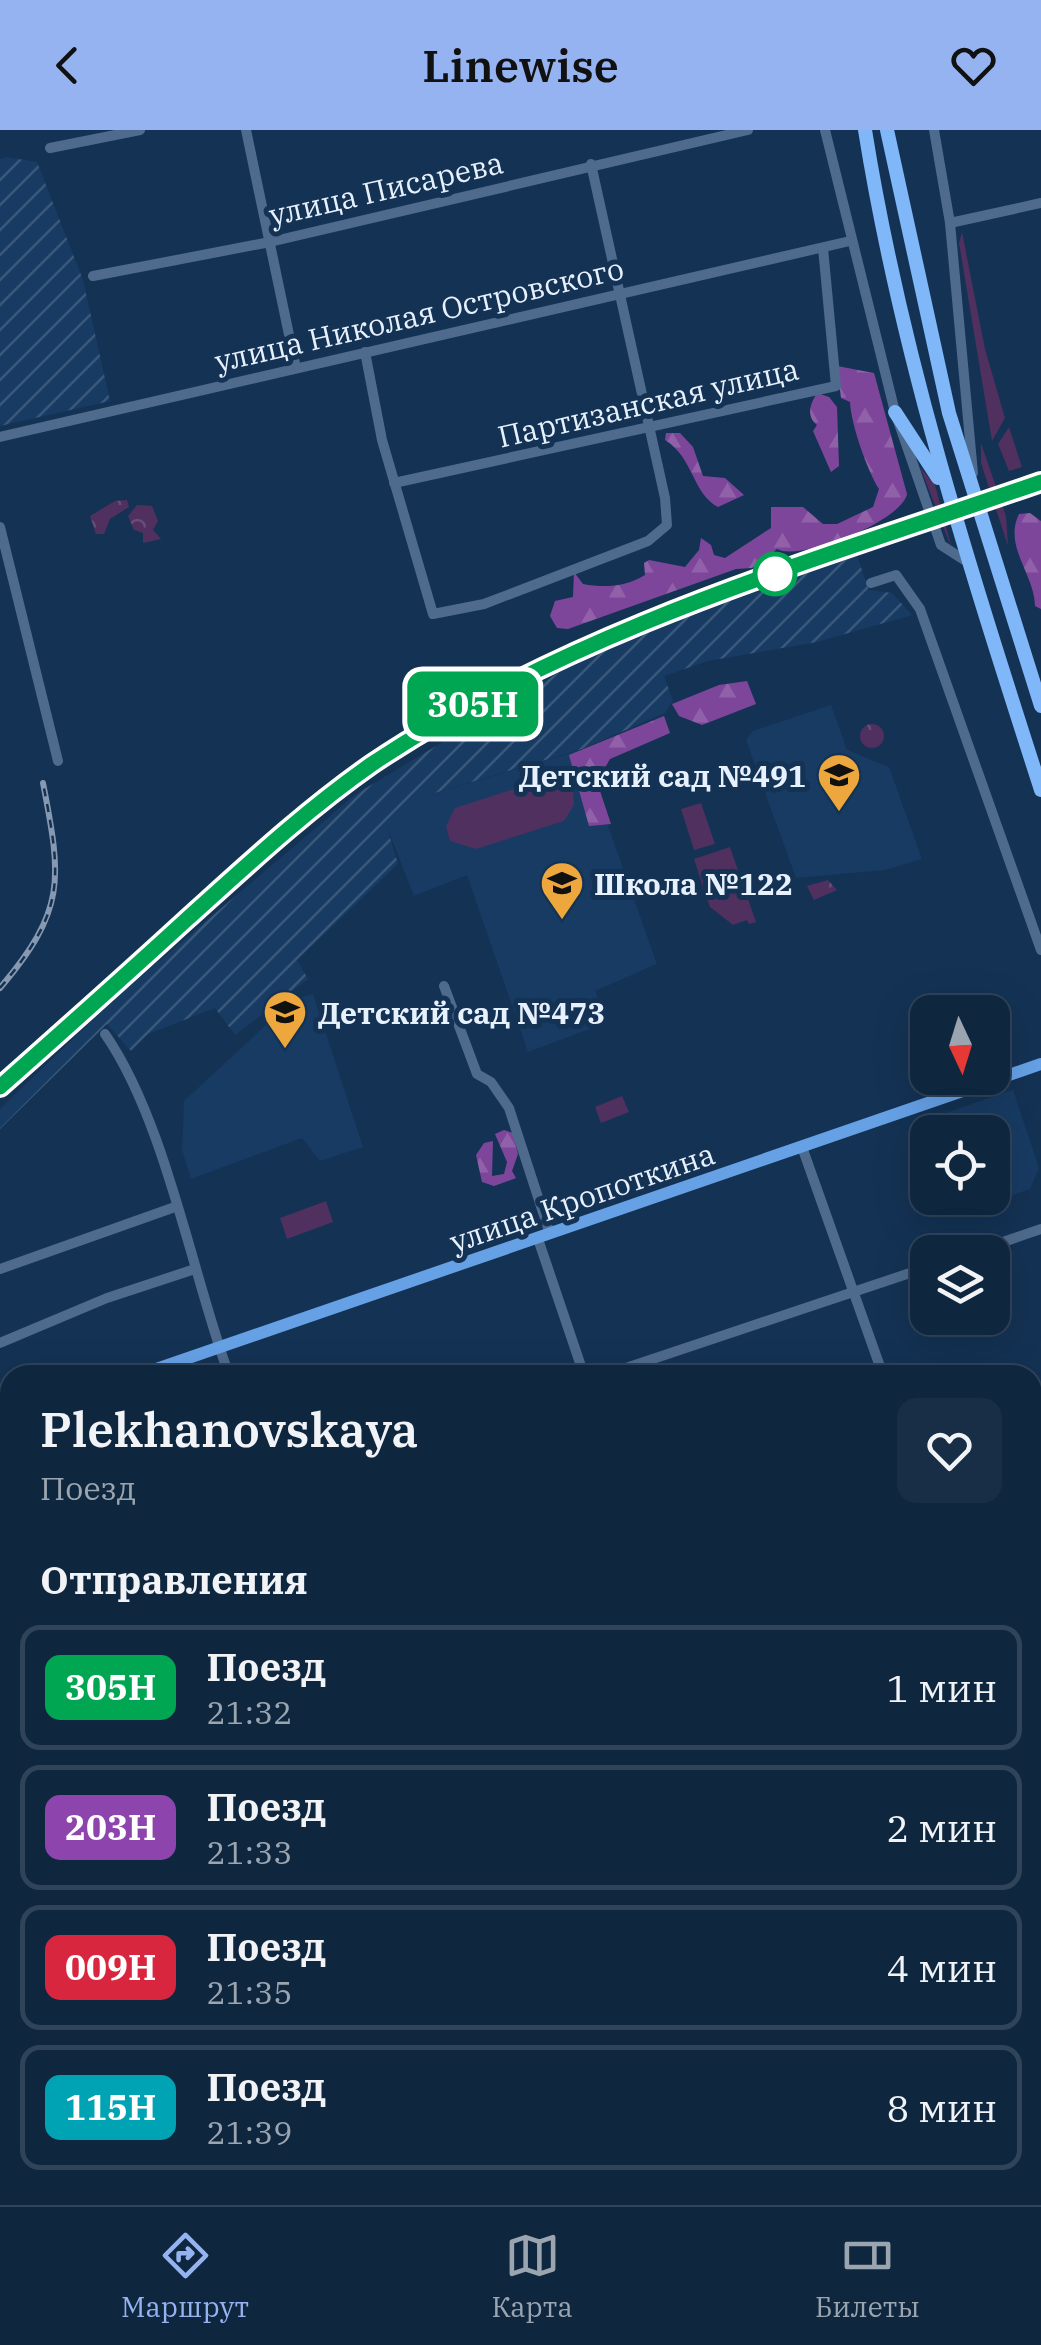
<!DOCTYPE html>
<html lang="ru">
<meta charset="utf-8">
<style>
:root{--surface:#0f263f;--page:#182e46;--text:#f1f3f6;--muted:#9ba5b0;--line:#2f4359;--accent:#95b2f1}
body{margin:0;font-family:"IBM Plex Serif",serif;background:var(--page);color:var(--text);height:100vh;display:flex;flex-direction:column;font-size:38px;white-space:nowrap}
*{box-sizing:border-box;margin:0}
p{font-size:32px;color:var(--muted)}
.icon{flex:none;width:55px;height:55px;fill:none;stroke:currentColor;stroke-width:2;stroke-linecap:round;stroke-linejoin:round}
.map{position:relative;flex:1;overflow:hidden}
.drawer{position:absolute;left:0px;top:1235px;width:1042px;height:840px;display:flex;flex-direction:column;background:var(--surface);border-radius:30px 30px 0 0;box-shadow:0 10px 40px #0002,0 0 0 2px var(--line)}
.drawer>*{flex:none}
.badge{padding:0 20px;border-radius:15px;font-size:35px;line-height:65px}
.needle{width:65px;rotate:176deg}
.fabs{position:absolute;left:910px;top:865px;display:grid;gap:20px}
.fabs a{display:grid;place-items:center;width:100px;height:100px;border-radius:20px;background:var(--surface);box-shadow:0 10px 40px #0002,0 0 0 2px var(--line);font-size:50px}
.map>.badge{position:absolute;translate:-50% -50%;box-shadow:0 0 0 5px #fff}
h2{padding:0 40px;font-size:38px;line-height:90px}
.round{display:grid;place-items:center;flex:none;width:105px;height:105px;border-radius:20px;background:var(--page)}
.summary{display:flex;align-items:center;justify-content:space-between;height:170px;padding:0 40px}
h1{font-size:48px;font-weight:600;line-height:75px}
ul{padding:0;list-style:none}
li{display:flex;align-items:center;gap:30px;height:125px;margin:0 20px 15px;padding:0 20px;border:5px solid var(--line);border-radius:20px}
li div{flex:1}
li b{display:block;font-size:38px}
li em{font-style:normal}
li .badge{min-width:110px;font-weight:700;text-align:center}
header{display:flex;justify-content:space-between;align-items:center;height:130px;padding:0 40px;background:var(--accent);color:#111;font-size:45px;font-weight:600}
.tabs{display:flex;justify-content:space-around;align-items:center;height:140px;border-top:2px solid var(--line);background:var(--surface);font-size:28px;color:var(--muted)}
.tabs a{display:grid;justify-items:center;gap:5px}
.tabs .on{color:var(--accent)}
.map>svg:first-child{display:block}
.built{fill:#183b63}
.industrial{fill:url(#industrial-furrows)}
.grass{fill:#4f305f}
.forest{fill:url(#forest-firs)}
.park{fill:url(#park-crowns)}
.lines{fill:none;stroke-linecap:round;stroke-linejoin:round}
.stream{stroke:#4b5e61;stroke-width:2.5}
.minor{stroke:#4e6a8c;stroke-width:10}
.major{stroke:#66a1e6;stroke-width:12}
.highway{stroke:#7fb7f9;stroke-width:14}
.rail-casing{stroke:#8699b0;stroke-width:6}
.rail{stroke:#143254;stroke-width:2.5;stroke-dasharray:8;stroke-linecap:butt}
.line-casing{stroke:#fff;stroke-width:22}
.line{stroke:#00a651;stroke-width:15}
.stop-dot{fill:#fff;stroke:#00a651;stroke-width:5}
.labels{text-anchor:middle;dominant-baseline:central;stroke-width:10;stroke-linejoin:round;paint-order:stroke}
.street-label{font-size:30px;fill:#e7f1fe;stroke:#143254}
.poi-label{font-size:30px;font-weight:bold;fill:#e7f1fe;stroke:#143254;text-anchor:start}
</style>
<header><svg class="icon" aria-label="back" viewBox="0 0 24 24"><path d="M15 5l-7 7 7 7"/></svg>Linewise<svg class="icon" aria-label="heart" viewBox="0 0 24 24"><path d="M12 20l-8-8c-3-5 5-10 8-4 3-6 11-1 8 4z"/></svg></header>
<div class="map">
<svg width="1041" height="2075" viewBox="0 0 1041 2075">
<defs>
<pattern id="industrial-furrows" width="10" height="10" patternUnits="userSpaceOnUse" patternTransform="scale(2.5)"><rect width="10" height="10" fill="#183b63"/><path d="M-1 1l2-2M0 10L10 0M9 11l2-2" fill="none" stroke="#3a587a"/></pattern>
<pattern id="forest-firs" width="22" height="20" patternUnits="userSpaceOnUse" patternTransform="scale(2.5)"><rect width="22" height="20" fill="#7e469a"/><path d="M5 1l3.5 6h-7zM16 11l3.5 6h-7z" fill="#9061a9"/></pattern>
<pattern id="park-crowns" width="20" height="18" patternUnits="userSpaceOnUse" patternTransform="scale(2.5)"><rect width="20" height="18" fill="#4f305f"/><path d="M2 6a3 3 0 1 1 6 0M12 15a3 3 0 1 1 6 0" fill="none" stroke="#684e77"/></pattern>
</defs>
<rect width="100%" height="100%" fill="#143254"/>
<g class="built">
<polygon points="831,575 847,620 889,637 922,729 885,740 796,748 746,610 753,601"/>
<polygon points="581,620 657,834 595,861 608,892 528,922 467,745 414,766 387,697 418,668"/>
<polygon points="313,864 363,1017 320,1031 302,1008 191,1049 182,1020 184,971 294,869"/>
<polygon points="1013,960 1039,1038 1030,1059 977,1078 971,1069 923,1078 910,1037 927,1029 928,1068 992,1068 992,1002 928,1002 927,1010 925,1003 934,987"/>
</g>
<g class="industrial">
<polygon points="6,27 37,32 83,150 110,271 0,296 0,29"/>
<polygon points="857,426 869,460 892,463 912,485 817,512 708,531 664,546 673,571 665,583 582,619 418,668 387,697 398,734 297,830 308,849 235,905 215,878 148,904 131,921 107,894 0,999 0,979 120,864 356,664 583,528 647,499"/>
<polygon points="1041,1686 1041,1851 1033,1860 1032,1696"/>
<polygon points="511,2065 724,2065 704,2075 514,2075"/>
</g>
<g class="grass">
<polygon points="962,102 985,219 1005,288 992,311 959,113"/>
<polygon points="1009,297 1022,337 1009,341 998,314"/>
<polygon points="981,313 1006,386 1008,416 981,333"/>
<polygon points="920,337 935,355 952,419"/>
<polygon points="545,649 561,650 573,661 574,675 564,691 476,719 450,711 446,696 455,678"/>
<polygon points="701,673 715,714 694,720 681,679"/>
<polygon points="730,717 756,792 749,794 747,790 733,795 710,777 694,729"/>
<polygon points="622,966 629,982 601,993 595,977"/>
<polygon points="326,1071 333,1092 287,1109 280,1088"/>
</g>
<g class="forest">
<path d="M837 236 874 243 907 364C902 391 800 432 777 419L752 438 736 439 568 499 557 498 550 486 555 471 573 467 574 442 583 454C604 458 626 457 645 445L644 433 649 430 685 437 699 420 701 408 711 415 714 425 725 428 771 398V377H803L823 394H837L873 377 879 359C867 340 851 294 850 272L841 268Z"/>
<path d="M817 263 829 267 837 277 839 336 831 342 813 301 817 295C806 286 810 274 817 263Z"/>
<path d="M666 303H680L693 317 703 346 725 348 744 365 718 377C692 363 694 328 665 310Z"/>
<path d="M1030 383 1041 391V479L1035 476C1035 445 1003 416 1019 384Z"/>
<polygon points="747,551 756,574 702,595 679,586 672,574 719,555"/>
<polygon points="664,586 670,603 610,629 597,652 611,694 589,696 569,625"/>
<polygon points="504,1000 513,1003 518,1024 512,1041 516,1048 494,1056 482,1052 476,1025 484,1013 493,1011 492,1046 504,1044 507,1032 495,1004"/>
</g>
<g class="park">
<polygon points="115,371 127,370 129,377 110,389 104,404 96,404 90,386"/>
<polygon points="137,375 152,376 158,391 153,400 161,409 143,413 143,403 134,400 128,386"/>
<circle cx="872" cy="606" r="12"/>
<polygon points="828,750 837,760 814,770 807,756"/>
</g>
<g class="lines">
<polyline class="stream" points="630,2070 635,2065"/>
<g class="minor">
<polyline points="246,0 296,238"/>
<polyline points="825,0 895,282 941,415 969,433"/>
<polyline points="934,0 950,93 973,343"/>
<polyline points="50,18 140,0"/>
<polyline points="950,93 1041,73"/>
<polyline points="93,146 270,112 748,0"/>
<polyline points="365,222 382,310 433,484 484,474 648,411 667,395 665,368 591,34"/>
<polyline points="0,307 850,111"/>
<polyline points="394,353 836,256 823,118"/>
<polyline points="0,397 58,631"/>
<polyline points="871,453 896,445 920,479 1041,820"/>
<polyline points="444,856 477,944 491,952 509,978 550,1104"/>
<path d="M105 904C165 990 192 1144 229 1245"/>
<polyline points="802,1017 883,1245"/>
<polyline points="538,1109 584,1245"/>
<polyline points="974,1122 1041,1099"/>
<polyline points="0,1139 175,1077"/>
<polyline points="0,1213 107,1168 195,1139"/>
<polyline points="605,1245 928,1137"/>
<polyline points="1032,1262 1041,1259"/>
<polyline points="0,1370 10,1367"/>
<polyline points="1032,1420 1041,1417"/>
<polyline points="0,1450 10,1447"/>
<polyline points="0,1536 10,1533"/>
<polyline points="0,1572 10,1599"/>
<polyline points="1032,1572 1041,1568"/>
<polyline points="0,1614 10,1611"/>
<polyline points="0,1698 10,1695"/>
<polyline points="0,1776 10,1773"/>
<polyline points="0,1866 10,1862"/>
<polyline points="0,1950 10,1946"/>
<polyline points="1032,1992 1041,1984"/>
<polyline points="0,2035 10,2031"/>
<polyline points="177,2065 180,2075"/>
<polyline points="508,2065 511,2075"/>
<polyline points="109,2075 134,2065"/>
<polyline points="322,2075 347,2065"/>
<polyline points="952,2075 962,2065"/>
</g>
<g class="major">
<polyline points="139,1245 1041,934"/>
<polyline points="0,1293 10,1289"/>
</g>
<g class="highway">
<path d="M865 0C901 226 971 442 1041 660"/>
<polyline points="887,0 949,283 1041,576"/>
<polyline points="895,282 938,348"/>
</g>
<g class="rail-casing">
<g id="rail">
<path d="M0 858C66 780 62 750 43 653"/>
<path d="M0 957 330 666C543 508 794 438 1041 352"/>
</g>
</g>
<use href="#rail" class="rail"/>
</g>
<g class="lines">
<g class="line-casing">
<path id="line" d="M0 957C62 902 125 846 186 790 246 736 306 680 372 634 575 498 813 431 1041 352"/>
</g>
<use href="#line" class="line"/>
</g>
<defs>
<g id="school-pin" transform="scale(2.25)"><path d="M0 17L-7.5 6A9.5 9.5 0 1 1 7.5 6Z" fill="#eea73c" stroke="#143254"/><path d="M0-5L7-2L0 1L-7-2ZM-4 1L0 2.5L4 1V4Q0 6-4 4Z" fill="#111"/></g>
</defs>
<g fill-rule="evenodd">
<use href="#school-pin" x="839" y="645"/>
<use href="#school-pin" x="562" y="753"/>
<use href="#school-pin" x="285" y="882"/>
</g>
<circle class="stop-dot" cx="775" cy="444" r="20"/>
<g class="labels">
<g class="street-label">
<text transform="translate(386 58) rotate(-13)">улица Писарева</text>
<text transform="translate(419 184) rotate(-13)">улица Николая Островского</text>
<text transform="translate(648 272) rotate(-13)">Партизанская улица</text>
<text transform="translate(582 1067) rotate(-19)">улица Кропоткина</text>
</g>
<g class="poi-label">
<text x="806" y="645" text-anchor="end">Детский сад №491</text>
<text x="594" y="753">Школа №122</text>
<text x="318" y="882">Детский сад №473</text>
</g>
</g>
</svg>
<div class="fabs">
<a><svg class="needle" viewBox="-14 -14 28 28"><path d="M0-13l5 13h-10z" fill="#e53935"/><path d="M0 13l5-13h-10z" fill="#9ba5b0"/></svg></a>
<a><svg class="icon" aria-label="locate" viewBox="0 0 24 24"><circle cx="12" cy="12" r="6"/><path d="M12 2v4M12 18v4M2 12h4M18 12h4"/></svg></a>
<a><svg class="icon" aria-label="layers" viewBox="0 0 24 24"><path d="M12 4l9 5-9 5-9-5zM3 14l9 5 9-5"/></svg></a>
</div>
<b class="badge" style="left:473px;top:574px;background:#00a651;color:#fff">305Н</b>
<section class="drawer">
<div class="summary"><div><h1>Plekhanovskaya</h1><p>Поезд</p></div><a class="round"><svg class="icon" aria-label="heart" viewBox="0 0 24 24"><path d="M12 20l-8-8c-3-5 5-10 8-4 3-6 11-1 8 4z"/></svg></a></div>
<h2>Отправления</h2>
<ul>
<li><span class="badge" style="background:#00a651;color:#fff">305Н</span><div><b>Поезд</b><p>21:32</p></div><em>1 мин</em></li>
<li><span class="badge" style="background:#8e44ad;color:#fff">203Н</span><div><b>Поезд</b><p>21:33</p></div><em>2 мин</em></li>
<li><span class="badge" style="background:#d7263d;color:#fff">009Н</span><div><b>Поезд</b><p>21:35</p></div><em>4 мин</em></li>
<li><span class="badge" style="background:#00a3b4;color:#fff">115Н</span><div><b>Поезд</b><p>21:39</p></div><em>8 мин</em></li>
</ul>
</section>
</div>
<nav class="tabs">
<a class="on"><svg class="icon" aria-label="directions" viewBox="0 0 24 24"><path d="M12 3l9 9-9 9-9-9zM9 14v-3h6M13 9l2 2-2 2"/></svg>Маршрут</a>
<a><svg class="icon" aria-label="map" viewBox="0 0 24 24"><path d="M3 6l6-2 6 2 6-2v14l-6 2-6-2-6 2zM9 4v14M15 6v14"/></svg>Карта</a>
<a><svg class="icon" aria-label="tickets" viewBox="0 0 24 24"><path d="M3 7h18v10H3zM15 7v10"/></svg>Билеты</a>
</nav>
